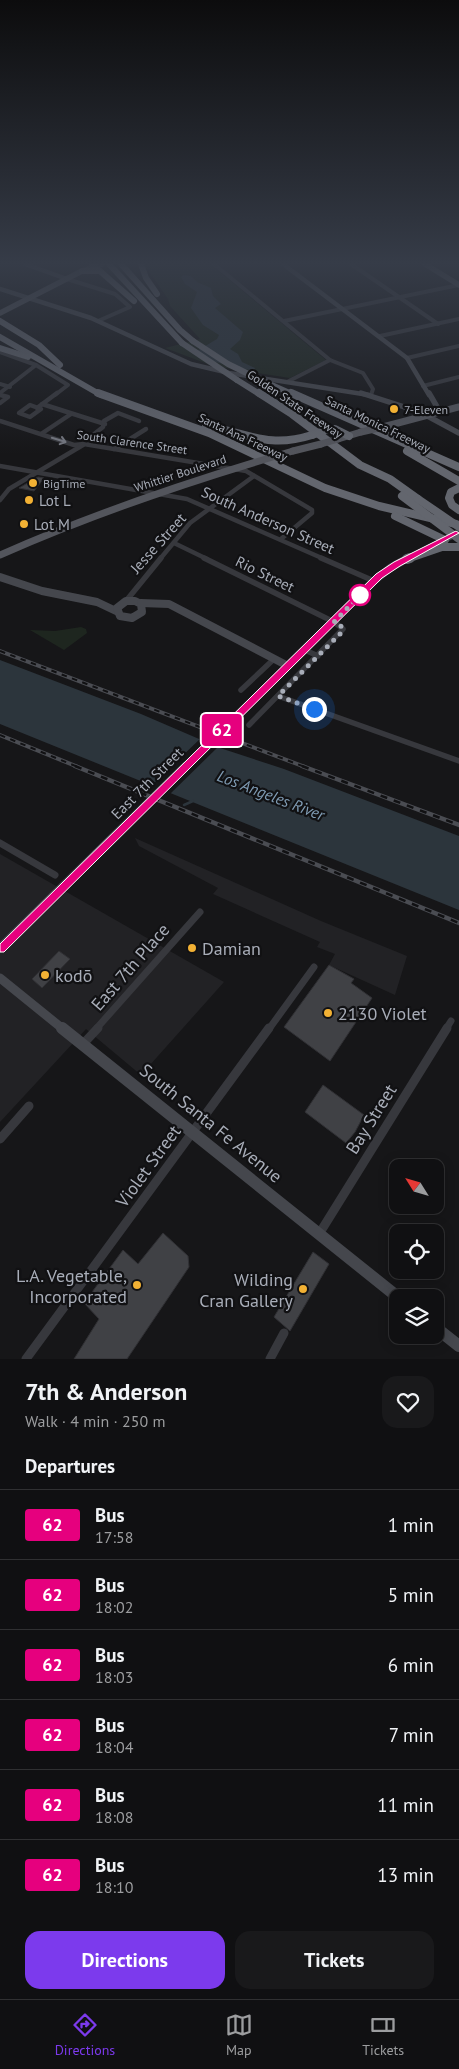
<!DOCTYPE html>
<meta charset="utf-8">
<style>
:root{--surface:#101012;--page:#19191b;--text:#f1f3f6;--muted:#9c9d9f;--line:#303032;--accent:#7c3aed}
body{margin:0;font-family:"PT Sans",sans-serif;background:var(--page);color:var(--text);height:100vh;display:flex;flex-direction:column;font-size:19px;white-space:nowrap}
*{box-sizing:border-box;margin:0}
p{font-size:16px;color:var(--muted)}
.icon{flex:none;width:28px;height:28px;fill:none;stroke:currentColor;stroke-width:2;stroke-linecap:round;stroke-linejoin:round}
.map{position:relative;height:1359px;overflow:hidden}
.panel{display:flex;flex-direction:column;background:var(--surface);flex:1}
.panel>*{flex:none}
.badge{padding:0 10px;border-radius:4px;font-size:18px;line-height:32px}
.needle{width:32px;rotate:307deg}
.tools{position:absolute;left:389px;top:1159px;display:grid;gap:10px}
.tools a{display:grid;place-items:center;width:55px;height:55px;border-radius:10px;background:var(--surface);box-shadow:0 2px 12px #0003,0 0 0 1px var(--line);font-size:25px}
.you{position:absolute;width:25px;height:25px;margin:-12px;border:4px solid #fff;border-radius:50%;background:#1a73e8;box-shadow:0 0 0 8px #1a73e833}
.map>.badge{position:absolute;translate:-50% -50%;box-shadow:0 0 0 2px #fff}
h2{padding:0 25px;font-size:19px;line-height:45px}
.round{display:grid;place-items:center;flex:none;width:52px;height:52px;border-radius:15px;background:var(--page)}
.overview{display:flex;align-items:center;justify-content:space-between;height:85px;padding:0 25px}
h1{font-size:24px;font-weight:800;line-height:38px}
.action{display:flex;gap:10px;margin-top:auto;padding:10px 25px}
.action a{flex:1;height:58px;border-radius:15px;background:var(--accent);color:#fff;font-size:20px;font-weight:800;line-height:58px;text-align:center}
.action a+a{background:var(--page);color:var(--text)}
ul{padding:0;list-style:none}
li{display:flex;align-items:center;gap:15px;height:70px;padding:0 25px;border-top:1px solid var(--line)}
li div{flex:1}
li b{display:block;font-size:19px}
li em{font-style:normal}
li .badge{min-width:55px;font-weight:700;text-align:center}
.dock{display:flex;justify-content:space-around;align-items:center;height:70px;border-top:1px solid var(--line);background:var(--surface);font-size:14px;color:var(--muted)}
.dock a{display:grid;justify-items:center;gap:2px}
.dock .on{color:var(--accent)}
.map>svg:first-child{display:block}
.built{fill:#222225}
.green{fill:#1e261f}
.water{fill:#2c353c}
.pier{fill:#161618}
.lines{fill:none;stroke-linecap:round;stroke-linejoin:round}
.stream{stroke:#2c353c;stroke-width:2.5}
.building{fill:#404145;stroke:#303034}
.street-far4{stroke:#37383d;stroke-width:4}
.street-far3{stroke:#37383d;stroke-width:4.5}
.street-far2{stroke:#37383d;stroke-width:5.5}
.street-far1{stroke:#37383d;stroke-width:7}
.street{stroke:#37383d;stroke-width:9}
.secondary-far4{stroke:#45474d;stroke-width:4.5}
.secondary-far3{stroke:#45474d;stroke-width:5.5}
.secondary-far2{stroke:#45474d;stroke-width:8}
.secondary-far1{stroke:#45474d;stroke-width:9}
.secondary{stroke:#45474d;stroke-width:12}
.primary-far1{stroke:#53555c;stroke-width:5.5}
.primary{stroke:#53555c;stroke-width:7}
.highway-far2{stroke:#63666e;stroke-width:6}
.highway-far1{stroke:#63666e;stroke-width:8}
.highway{stroke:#63666e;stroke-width:10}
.rail-far1-casing{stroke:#4a4c52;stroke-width:4}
.rail-casing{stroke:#4a4c52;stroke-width:4.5}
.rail-far1{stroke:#111113;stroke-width:2;stroke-dasharray:5.5;stroke-linecap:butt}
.rail{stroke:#111113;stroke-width:2.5;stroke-dasharray:7;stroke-linecap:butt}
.secondary-bridge-far1{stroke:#45474d;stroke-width:8}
.secondary-bridge{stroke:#45474d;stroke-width:9}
.primary-bridge{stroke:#53555c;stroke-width:7}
.highway-bridge-far1{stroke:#63666e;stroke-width:6}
.highway-bridge{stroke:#63666e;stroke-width:8}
.oneway{stroke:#757881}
.line{fill:#e6007e;stroke:#fff}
.walk{stroke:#a8adb8;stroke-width:5;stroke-dasharray:0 9}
.poi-dot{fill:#f2b134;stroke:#111113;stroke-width:2}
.stop-dot{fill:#fff;stroke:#e6007e;stroke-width:2.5}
.labels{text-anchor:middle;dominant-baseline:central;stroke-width:4.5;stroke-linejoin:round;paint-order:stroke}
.far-street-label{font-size:12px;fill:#a8adb8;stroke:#111113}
.far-poi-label{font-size:12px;fill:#a8adb8;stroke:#111113;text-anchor:start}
.poi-label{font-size:15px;fill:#a8adb8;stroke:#111113;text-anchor:start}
.street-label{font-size:15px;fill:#a8adb8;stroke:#111113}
.water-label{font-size:16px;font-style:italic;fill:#7f9bb3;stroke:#111113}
.near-poi-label{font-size:18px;fill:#a8adb8;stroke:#111113;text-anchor:start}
.near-street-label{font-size:18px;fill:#a8adb8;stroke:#111113}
</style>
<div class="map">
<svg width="459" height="1359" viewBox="0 0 459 1359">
<rect width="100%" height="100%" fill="#161618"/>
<g class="built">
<polygon points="135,838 321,921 407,956 395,995 329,965 335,954 317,947 320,942 213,894 218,888 139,846"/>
<polygon points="0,854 224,982 141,1075 86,1029 0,1122"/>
</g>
<g class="green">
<polygon points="144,264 210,264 326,360 290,378 213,366 165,348 200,339 170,306 168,299"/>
<polygon points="81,627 86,629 87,633 64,650 30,630 55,631"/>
</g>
<g class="water">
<polygon points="184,275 191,276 197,282 211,288 213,296 221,304 215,308 243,332 240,340 230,349 238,354 242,362 255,368 254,371 206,360 197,351 217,339 219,335 203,325 191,308 197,292 185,284 181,277"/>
<polygon points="0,660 141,714 220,748 284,769 459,836 459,910 0,724"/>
</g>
<polygon class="pier" points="203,736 220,745 169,795 150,787"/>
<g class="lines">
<polyline class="stream" points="184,805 193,801"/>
</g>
<g class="building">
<polygon points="38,477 44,478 34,491 19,488"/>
<polygon points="59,951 70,959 42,988 32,979"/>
<polygon points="329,965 354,979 351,983 372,998 330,1061 284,1027"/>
<polygon points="323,1085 364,1115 355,1132 346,1143 305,1112"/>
<polygon points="163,1233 188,1256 189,1267 127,1359 74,1359 99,1319 84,1303 123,1250 138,1264"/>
<polygon points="313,1252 329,1264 290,1331 274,1317"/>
</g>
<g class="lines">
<g class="street-far4">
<polyline points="214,264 330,360 363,373 373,389 371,395"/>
<polyline points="351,264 438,324"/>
<polyline points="67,279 115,294 130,307 98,321"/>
<polyline points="284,321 459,285"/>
<polyline points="380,336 459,319"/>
<polyline points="0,352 36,365 68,385 55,395"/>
<polyline points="407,358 459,346"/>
<polyline points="287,382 330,360"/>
<polyline points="0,384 10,387"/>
<polyline points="423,386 459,377"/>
<polyline points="0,393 36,365"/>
</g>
<g class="street-far3">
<polyline points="0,395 8,397 0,403"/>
<polyline points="42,404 105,424"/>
<polygon points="30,405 41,409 30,417 19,413"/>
<polyline points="37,408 57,393"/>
<polyline points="0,421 74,445 84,444 246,471 312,510 312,513 281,539"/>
<polyline points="41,434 71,414"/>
<polyline points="88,439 103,427 104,421 118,413 139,421"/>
<polyline points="114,449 146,429"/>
<polyline points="0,466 187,499 324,559"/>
<polyline points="0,500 9,489 83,445"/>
<polyline points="174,543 207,559"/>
<polyline points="160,559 190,523 254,476"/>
</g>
<g class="street-far2">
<polyline points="204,558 334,622 343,629 249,725"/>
<polyline points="321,558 374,581"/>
<polyline points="126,601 161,558"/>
<polyline points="305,650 318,656"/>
<polyline points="241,690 274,659"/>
<polyline points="278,696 459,761"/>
</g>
<g class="street-far1">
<polyline points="0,843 55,875"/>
<polyline points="96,1029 200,912"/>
<polyline points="269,1029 314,967"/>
<polyline points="446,1029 451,1021"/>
</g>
<g class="street">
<polyline points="83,1044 98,1028"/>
<polyline points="0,1139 29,1106"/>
<polyline points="319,1234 447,1028"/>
<polyline points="26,1359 269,1028"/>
<polyline points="270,1359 284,1333"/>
</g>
<g class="secondary-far4">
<polyline points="25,264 67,279"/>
<polyline points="283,264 407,358 429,395"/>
<polyline points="0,289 91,318 191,364 229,373 369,395"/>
</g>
<g class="secondary-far3">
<polyline points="361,393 420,412 459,433"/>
<polyline points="429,393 440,412"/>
<polyline points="420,552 459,533"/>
<polyline points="406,559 410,557"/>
</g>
<g class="secondary-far2">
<polyline points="0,577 42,591 97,602 116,611"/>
<polygon points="126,601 135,601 141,604 142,612 132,618 120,616 117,608"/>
<polyline points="141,603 169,604 288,666"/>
<polyline points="233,720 374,581 390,568 408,558"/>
</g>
<g class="secondary-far1">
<polyline points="0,948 96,854"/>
<polyline points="0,978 63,1029"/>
</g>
<g class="secondary">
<polyline points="62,1028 399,1298"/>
<polyline points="435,1327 459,1346"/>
</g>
<g class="primary-far1">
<polyline points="425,264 459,285"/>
<polyline points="0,313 82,271 102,264"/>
</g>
<g class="primary">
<polyline points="379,428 459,407"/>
<polyline points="338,439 361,432"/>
<polyline points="293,451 321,444"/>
</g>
<g class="highway-far2">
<polyline points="92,264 134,301"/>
<polyline points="109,264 182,343"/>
<polyline points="121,264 180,330 193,341"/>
<polyline points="141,264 146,278 157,294"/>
<polyline points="82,271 100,271"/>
<polyline points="0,321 39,345 60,365"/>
<polyline points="0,337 101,395"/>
<polyline points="0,348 28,357"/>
<polyline points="237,380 261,395"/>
<polyline points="267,383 294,395"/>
</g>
<g class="highway-far1">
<polyline points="98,393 209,433 325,488 379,506 456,524"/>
<polyline points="259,393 292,414 360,465 390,479 418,499"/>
<polyline points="291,393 459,467"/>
<path d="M206 426C248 433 268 449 312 435"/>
<polyline points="326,430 335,429 349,436"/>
<polyline points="407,451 459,481"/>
<polyline points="459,488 451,492 449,498 452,505 459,510"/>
<polyline points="395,516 445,540"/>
<polyline points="407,559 442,547 459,547"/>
</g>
<polyline class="highway" points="407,559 410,558"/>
<g class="rail-far1-casing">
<g id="rail-far1">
<polyline points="0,651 305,767"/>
<polyline points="0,735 78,767"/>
</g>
</g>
<g class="rail-casing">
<g id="rail">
<polyline points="75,766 459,923"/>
<polyline points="302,766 459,825"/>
</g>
</g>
<use href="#rail-far1" class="rail-far1"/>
<use href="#rail" class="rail"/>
<polyline class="secondary-bridge-far1" points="185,767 233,720"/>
<polyline class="secondary-bridge" points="96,854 186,766"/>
<g class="primary-bridge">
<polyline points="361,432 379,428"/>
<polyline points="321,444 338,439"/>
<path d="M0 555C95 513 193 480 293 451"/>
</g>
<g class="highway-bridge-far1">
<polyline points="193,341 228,364 267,383"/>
<polyline points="182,343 237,380"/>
</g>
<g class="highway-bridge">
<polyline points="312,435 326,430"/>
<polyline points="402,496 459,539"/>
<polyline points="418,499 459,527"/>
</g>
</g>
<defs><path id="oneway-shaft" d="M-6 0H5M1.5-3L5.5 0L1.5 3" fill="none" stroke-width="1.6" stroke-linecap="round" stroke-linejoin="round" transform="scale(1.25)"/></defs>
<use class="oneway" href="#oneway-shaft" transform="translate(59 440) rotate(17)"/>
<linearGradient id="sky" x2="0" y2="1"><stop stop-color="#0c0c0d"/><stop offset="0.58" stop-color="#363c48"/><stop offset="1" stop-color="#363c48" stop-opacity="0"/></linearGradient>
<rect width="459" height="454" fill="url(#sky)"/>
<polygon class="line" points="456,531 459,533 400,566 382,578 4,952 0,952 0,944 376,574 394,562"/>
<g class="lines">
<polyline class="walk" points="314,709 278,696 342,632 342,627 334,622 360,595"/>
</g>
<g class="poi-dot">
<circle cx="394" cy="409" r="5"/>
<circle cx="33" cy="483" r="5"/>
<circle cx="29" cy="500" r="5"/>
<circle cx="24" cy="524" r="5"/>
<circle cx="192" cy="948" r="5"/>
<circle cx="45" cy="975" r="5"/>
<circle cx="328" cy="1013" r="5"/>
<circle cx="137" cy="1285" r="5"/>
<circle cx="303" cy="1289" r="5"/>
</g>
<circle class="stop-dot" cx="360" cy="595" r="10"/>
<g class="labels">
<g class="far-street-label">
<text transform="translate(295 404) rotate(34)">Golden State Freeway</text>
<text transform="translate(378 424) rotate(26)">Santa Monica Freeway</text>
<text transform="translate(243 437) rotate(25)">Santa Ana Freeway</text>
<text transform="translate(132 442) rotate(8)">South Clarence Street</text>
<text transform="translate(180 473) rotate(-18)">Whittier Boulevard</text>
</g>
<g class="far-poi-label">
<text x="404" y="409">7-Eleven</text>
<text x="43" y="483">BigTime</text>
</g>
<g class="poi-label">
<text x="39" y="500">Lot L</text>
<text x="34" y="524">Lot M</text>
</g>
<g class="street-label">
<text transform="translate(268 520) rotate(24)">South Anderson Street</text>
<text transform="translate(158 543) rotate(-48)">Jesse Street</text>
<text transform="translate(265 574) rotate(26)">Rio Street</text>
<text transform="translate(147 783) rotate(-45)">East 7th Street</text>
</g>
<g class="water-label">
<text transform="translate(271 795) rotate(21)">Los Angeles River</text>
</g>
<g class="near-poi-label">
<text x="202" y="948">Damian</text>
<text x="55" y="975">kodō</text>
<text x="338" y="1013">2130 Violet</text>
<text x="127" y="1275" text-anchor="end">L.A. Vegetable,<tspan x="127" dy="21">Incorporated</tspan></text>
<text x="293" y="1279" text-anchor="end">Wilding<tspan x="293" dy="21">Cran Gallery</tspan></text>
</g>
<g class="near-street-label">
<text transform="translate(130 967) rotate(-49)">East 7th Place</text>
<text transform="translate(371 1119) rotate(-58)">Bay Street</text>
<text transform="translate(211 1123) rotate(39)">South Santa Fe Avenue</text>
<text transform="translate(148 1166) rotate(-54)">Violet Street</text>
</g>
</g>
</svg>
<div class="tools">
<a><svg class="needle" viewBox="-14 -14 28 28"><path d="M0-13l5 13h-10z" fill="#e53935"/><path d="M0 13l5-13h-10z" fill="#9c9d9f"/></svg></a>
<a><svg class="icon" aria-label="locate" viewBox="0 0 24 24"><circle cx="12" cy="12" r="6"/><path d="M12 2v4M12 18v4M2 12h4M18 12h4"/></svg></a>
<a><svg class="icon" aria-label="layers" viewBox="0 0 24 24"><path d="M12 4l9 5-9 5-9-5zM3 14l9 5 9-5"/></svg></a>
</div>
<div class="you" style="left:314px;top:709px"></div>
<b class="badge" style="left:222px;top:730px;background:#e6007e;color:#fff">62</b>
</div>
<section class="panel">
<div class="overview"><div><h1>7th &amp; Anderson</h1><p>Walk · 4 min · 250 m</p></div><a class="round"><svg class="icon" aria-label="heart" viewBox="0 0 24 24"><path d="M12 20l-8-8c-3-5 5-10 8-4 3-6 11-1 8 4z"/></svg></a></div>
<h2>Departures</h2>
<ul>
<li><span class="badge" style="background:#e6007e;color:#fff">62</span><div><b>Bus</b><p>17:58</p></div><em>1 min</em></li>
<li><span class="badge" style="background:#e6007e;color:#fff">62</span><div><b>Bus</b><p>18:02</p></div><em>5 min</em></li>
<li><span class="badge" style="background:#e6007e;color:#fff">62</span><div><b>Bus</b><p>18:03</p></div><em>6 min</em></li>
<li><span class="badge" style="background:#e6007e;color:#fff">62</span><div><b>Bus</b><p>18:04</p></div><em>7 min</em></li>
<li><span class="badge" style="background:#e6007e;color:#fff">62</span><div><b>Bus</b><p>18:08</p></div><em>11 min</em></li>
<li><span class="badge" style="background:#e6007e;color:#fff">62</span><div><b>Bus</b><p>18:10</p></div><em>13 min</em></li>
</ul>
<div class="action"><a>Directions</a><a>Tickets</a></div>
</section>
<nav class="dock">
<a class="on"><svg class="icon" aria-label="directions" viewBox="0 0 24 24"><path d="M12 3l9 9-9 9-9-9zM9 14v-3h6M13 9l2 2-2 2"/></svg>Directions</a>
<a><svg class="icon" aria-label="map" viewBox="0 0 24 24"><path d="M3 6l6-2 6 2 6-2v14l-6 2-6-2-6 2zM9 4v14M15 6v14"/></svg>Map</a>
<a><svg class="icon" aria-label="tickets" viewBox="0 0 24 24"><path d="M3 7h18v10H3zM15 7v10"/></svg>Tickets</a>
</nav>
